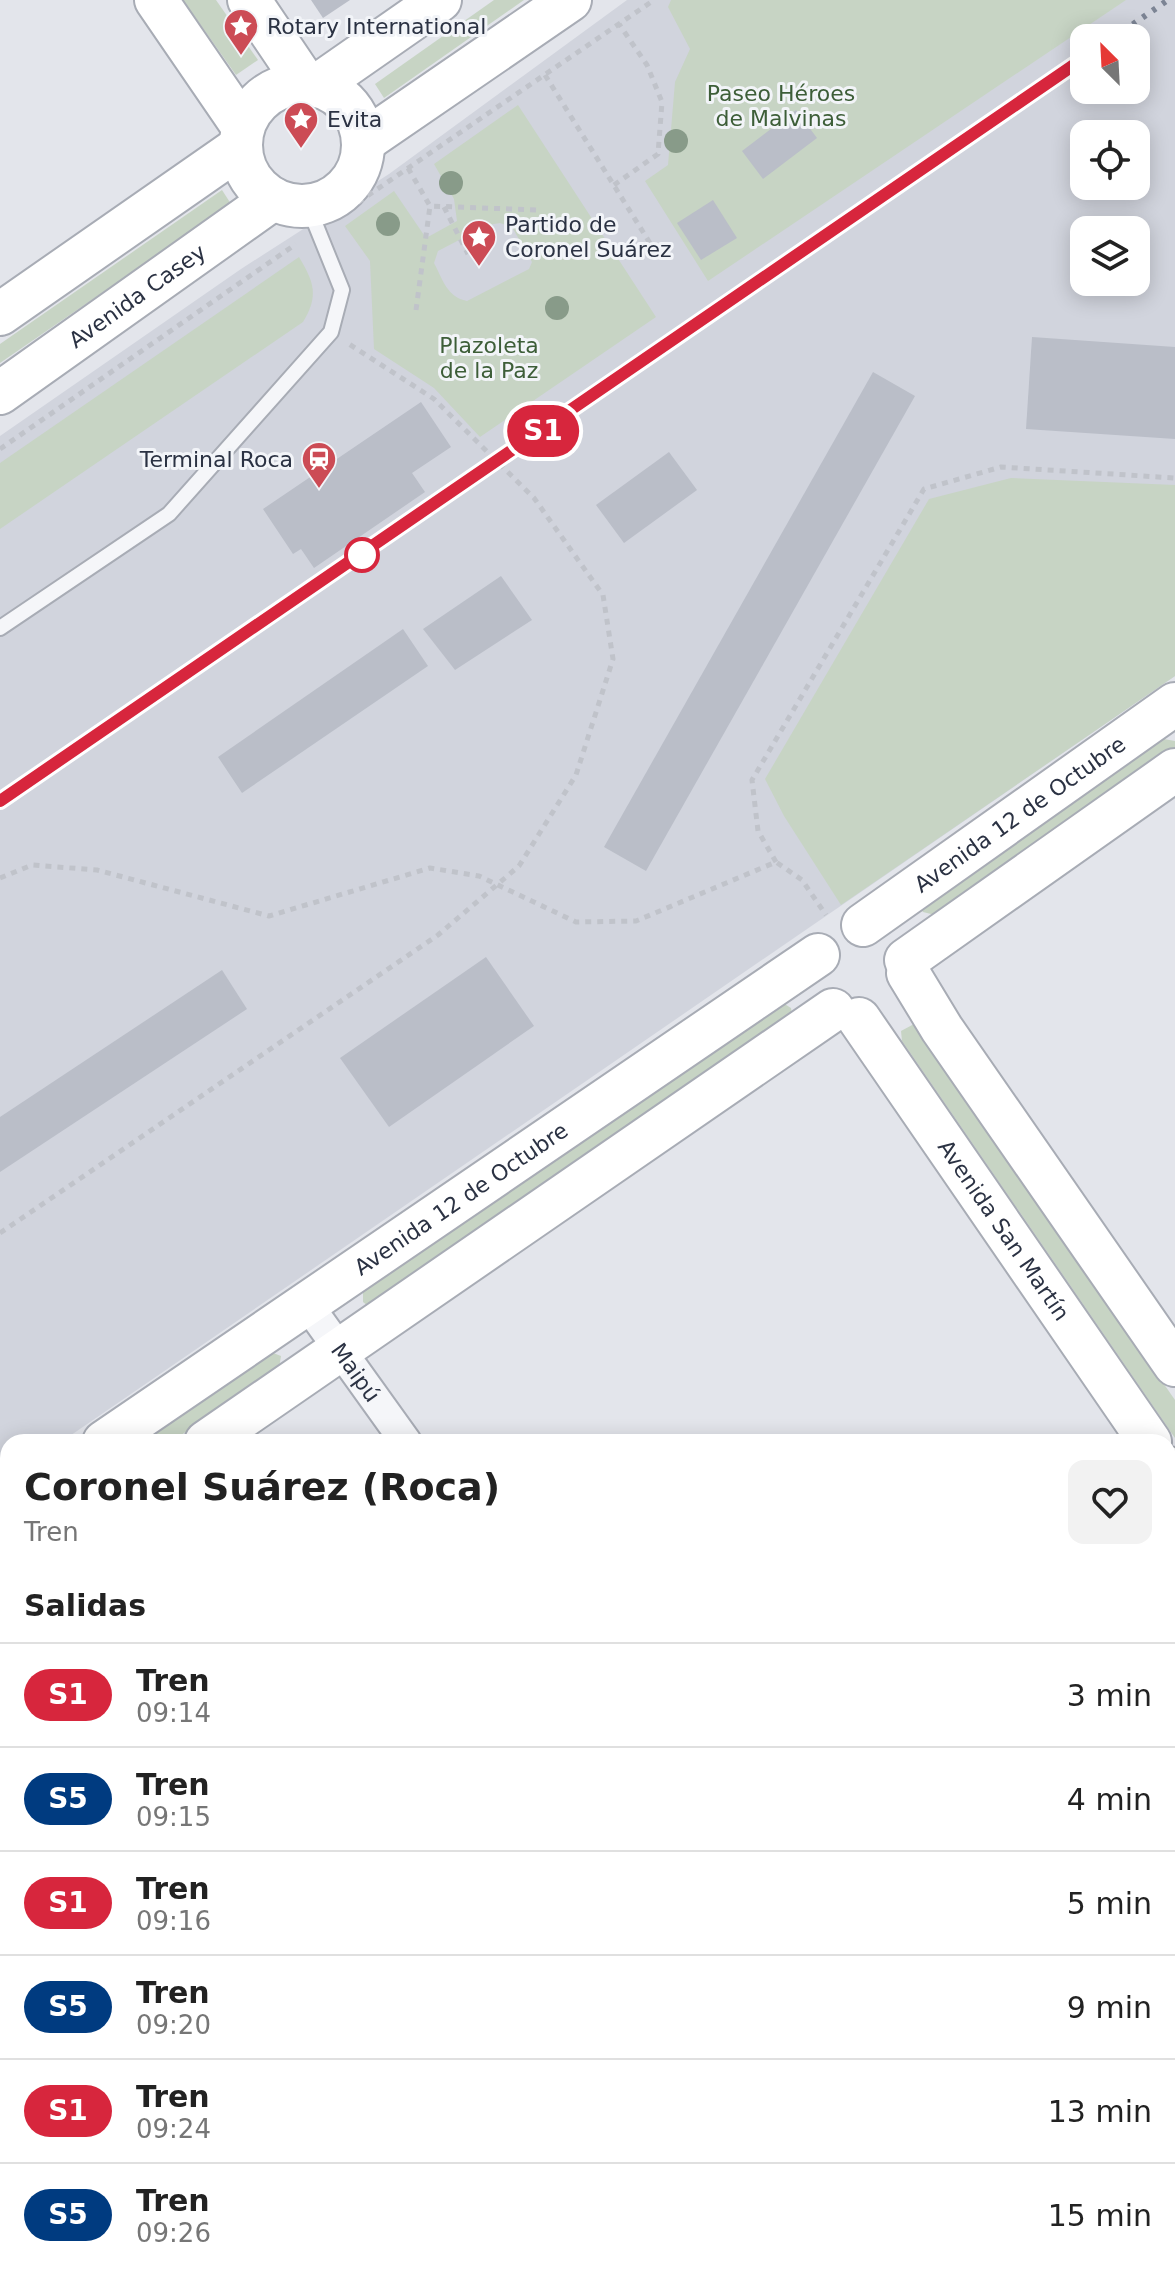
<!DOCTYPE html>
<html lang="es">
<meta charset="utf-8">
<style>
:root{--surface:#fff;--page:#f2f2f2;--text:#222;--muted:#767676;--line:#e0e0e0}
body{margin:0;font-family:"DejaVu Sans",sans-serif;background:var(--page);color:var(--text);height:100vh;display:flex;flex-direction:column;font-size:30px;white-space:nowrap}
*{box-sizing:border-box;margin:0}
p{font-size:26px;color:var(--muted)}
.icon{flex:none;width:44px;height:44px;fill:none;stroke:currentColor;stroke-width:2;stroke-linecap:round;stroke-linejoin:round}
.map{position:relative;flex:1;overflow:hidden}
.sheet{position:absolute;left:0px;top:1434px;width:1176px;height:848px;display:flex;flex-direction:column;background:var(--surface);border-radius:24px 24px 0 0;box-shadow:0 4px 20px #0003}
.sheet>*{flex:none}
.badge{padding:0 16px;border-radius:26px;font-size:28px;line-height:52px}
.needle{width:52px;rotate:336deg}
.fabs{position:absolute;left:1070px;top:24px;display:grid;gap:16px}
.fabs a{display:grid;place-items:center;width:80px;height:80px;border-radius:16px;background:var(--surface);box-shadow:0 4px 20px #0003;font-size:40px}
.map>.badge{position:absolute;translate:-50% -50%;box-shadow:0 0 0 4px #fff}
h2{padding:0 24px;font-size:30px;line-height:72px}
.round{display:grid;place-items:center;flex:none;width:84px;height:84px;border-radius:16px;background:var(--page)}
.head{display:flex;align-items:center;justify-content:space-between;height:136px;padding:0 24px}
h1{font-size:38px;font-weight:700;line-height:60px}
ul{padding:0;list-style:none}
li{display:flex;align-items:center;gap:24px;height:104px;padding:0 24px;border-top:2px solid var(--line)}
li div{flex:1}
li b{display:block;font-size:30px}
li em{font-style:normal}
li .badge{min-width:88px;font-weight:700;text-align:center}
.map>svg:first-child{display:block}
.built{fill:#d1d4dd;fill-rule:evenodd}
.green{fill:#c7d4c4;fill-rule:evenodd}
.building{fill:#babec8}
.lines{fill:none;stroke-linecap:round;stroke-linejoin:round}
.lane-casing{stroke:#a8acb5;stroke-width:18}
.street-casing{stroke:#a8acb5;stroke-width:34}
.secondary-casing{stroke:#a8acb5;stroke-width:46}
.path{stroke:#c0c3ca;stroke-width:5;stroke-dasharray:6 6;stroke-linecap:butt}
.lane{stroke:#f5f6f9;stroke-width:14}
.street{stroke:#f5f6f9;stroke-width:30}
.secondary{stroke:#fff;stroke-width:42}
.rail{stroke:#7c8494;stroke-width:6;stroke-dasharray:4 8;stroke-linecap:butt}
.tree{fill:#889b89}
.line-casing{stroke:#fff;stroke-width:18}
.line{stroke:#d7263d;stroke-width:12}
.stop-dot{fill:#fff;stroke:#d7263d;stroke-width:4}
.labels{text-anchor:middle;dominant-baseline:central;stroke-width:6;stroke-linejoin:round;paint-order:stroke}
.poi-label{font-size:22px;fill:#2b3243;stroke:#f2f4f8;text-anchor:start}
.park-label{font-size:22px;fill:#3d5e38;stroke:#f2f4f8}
.street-label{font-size:22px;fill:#2b3243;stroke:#f2f4f8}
</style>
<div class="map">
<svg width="1175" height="2282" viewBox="0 0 1175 2282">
<rect width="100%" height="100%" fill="#e3e5eb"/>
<path class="built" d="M627 0H1175V676L61 1442H8V1479L0 1484V436L241 269 389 174ZM1084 38H1136V90H1084ZM1084 134H1136V186H1084ZM1084 230H1136V282H1084Z"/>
<g class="green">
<polygon points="183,0 216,0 258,60 236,75"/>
<polygon points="494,0 524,0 384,98 375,84"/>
<polygon points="671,0 1126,0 708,281 645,181 668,165 675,82 690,49 668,7"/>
<path d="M518 105 656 317 480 437 434 388 374 349 370 261 345 226 394 191 426 238 457 221 454 199 434 164ZM500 223 512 227 532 262 529 269 467 301C447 297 443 280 434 263L438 251 488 225Z"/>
<polygon points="222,190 231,204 0,363 0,344"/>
<path d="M299 257C314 282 319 296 303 322L0 529V463Z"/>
<polygon points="1011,478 1175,485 1175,676 841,905 784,816 765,779 929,499"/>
<polygon points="1158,738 1175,741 1175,752 935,915 923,912 921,909"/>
<polygon points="783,1003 791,1008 792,1015 368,1306 363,1302 363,1291"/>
<polygon points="914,1024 1175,1400 1175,1438 902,1041 901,1031"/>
<polygon points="268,1351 281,1356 279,1368 171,1442 135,1442"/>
</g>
<g class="building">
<polygon points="311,0 350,0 323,18"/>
<polygon points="796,110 817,138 763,179 742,151"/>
<polygon points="713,200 737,238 701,260 677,223"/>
<polygon points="1032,337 1175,347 1175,439 1026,429"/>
<polygon points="873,372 915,396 646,871 604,847"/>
<polygon points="421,402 451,447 412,473 425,492 314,568 301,549 293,554 263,509"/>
<polygon points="669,452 697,490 624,543 596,505"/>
<polygon points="501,576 532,620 455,670 423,629"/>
<polygon points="403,629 428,666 242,793 218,757"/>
<polygon points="486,957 534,1026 389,1127 340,1058"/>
<polygon points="222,970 247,1009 0,1172 0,1117"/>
<polygon points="8,1800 8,1843 0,1831 0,1805"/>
<polygon points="471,2274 516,2274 510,2282 475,2282"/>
<polygon points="539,2274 587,2274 585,2282 541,2282"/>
<polygon points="606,2274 780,2274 785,2282 611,2282"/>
</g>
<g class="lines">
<g class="lane-casing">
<polyline id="lane" points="0,628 169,514 331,332 342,290 308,206"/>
</g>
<g class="street-casing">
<g id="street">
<path id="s1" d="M307 1304 406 1442"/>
<polyline points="1168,1611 1175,1606"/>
<polyline points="0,1948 8,1959"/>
<polyline points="236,2274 242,2282"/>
<polyline points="998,2274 1004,2282"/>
<polyline points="187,2282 198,2274"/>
</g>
</g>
<g class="secondary-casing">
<g id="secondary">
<polyline points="156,0 243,127"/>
<polyline points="249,0 305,83"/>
<circle cx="302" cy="145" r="61"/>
<polyline points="318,85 440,0"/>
<polyline points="363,142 570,0"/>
<polyline points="0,314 240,147"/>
<path id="s2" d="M0 393 273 199"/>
<path id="s3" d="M863 925 1175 704"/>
<polyline points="906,960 1175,770"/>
<polyline points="908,973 942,1029 1175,1365"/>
<path id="s4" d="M859 1019 1150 1442"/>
<path id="s5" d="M104 1442 818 955"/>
<polyline points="206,1442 833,1010"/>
<polyline points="1168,1468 1175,1478"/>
<polyline points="0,1513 8,1508"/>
<polyline points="0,1584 8,1579"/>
</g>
</g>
<g class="path">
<polyline points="545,75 658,256"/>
<polyline points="408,168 430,206 537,210"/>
<polyline points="614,185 658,154 662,102 647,65 619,24"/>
<polyline points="444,207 468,254"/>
<polyline points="338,216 654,0"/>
<polyline points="416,310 430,206"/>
<polyline points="0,449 296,244"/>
<polyline points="776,862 758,831 752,780 924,489 1001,467 1175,478"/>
<polyline points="0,878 32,865 97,870 269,916 430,868 479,876 576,922 636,921 776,862 802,880 826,915"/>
<polyline points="0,1233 438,935 519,866 576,775 613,659 603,595 534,498 434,399 349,344"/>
</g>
<use href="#lane" class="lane"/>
<use href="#street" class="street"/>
<use href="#secondary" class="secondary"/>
<g class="rail">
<polyline points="1113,38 1168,0"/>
<polyline points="0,801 1084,58"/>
</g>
</g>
<g class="tree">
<circle cx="676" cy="141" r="12"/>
<circle cx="451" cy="183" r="12"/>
<circle cx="388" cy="224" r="12"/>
<circle cx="557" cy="308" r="12"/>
</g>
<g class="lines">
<g class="line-casing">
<polyline id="line" points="0,801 1084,58"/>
</g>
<use href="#line" class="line"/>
</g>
<defs>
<g id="sight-pin" transform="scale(1.8)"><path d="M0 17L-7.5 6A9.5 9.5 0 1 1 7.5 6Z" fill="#cc4b55" stroke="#f2f4f8"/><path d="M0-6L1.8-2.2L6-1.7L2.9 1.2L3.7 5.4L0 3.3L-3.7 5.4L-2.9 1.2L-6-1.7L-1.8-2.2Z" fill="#fff"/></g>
<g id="station-pin" transform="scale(1.8)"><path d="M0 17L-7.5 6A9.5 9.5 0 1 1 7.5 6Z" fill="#cc4b55" stroke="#f2f4f8"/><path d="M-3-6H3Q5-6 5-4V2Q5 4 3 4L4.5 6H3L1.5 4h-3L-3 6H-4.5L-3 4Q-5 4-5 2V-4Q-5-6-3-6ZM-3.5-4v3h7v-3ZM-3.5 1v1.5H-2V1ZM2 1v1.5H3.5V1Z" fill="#fff"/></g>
</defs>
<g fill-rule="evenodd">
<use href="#sight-pin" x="241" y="26"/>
<use href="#sight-pin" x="301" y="119"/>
<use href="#sight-pin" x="479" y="237"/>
<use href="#station-pin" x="319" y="459"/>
</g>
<circle class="stop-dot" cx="362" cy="555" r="16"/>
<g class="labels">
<g class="poi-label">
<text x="267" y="26">Rotary International</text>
<text x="327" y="119">Evita</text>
<text x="505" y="224">Partido de<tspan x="505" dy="25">Coronel Suárez</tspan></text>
<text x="293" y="459" text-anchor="end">Terminal Roca</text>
</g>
<g class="park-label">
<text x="781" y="93">Paseo Héroes<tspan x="781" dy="25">de Malvinas</tspan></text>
<text x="489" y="345">Plazoleta<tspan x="489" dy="25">de la Paz</tspan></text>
</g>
<g class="street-label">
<text stroke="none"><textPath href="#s2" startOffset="168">Avenida Casey</textPath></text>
<text stroke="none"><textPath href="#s3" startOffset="192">Avenida 12 de Octubre</textPath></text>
<text stroke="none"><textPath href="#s5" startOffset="432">Avenida 12 de Octubre</textPath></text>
<text stroke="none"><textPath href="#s4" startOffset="256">Avenida San Martín</textPath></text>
<text stroke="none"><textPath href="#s1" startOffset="84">Maipú</textPath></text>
</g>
</g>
</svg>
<div class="fabs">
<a><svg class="needle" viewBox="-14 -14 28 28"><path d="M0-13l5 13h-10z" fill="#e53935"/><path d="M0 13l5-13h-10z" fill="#767676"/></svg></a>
<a><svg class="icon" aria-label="locate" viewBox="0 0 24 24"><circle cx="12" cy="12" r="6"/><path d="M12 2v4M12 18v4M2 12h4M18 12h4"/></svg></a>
<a><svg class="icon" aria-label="layers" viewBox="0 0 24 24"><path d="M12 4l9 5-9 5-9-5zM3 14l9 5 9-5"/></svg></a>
</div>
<b class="badge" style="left:543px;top:431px;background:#d7263d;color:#fff">S1</b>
<section class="sheet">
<div class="head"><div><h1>Coronel Suárez (Roca)</h1><p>Tren</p></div><a class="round"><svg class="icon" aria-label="heart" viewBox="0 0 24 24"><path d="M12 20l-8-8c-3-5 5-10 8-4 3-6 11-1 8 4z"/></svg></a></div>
<h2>Salidas</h2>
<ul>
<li><span class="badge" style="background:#d7263d;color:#fff">S1</span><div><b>Tren</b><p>09:14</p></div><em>3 min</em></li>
<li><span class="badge" style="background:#003b80;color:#fff">S5</span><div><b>Tren</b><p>09:15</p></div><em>4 min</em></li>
<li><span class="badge" style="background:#d7263d;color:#fff">S1</span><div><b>Tren</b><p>09:16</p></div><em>5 min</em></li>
<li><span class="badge" style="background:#003b80;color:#fff">S5</span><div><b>Tren</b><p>09:20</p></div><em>9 min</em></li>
<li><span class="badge" style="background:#d7263d;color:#fff">S1</span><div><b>Tren</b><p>09:24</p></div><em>13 min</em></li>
<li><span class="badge" style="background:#003b80;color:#fff">S5</span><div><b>Tren</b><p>09:26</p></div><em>15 min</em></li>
</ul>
</section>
</div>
